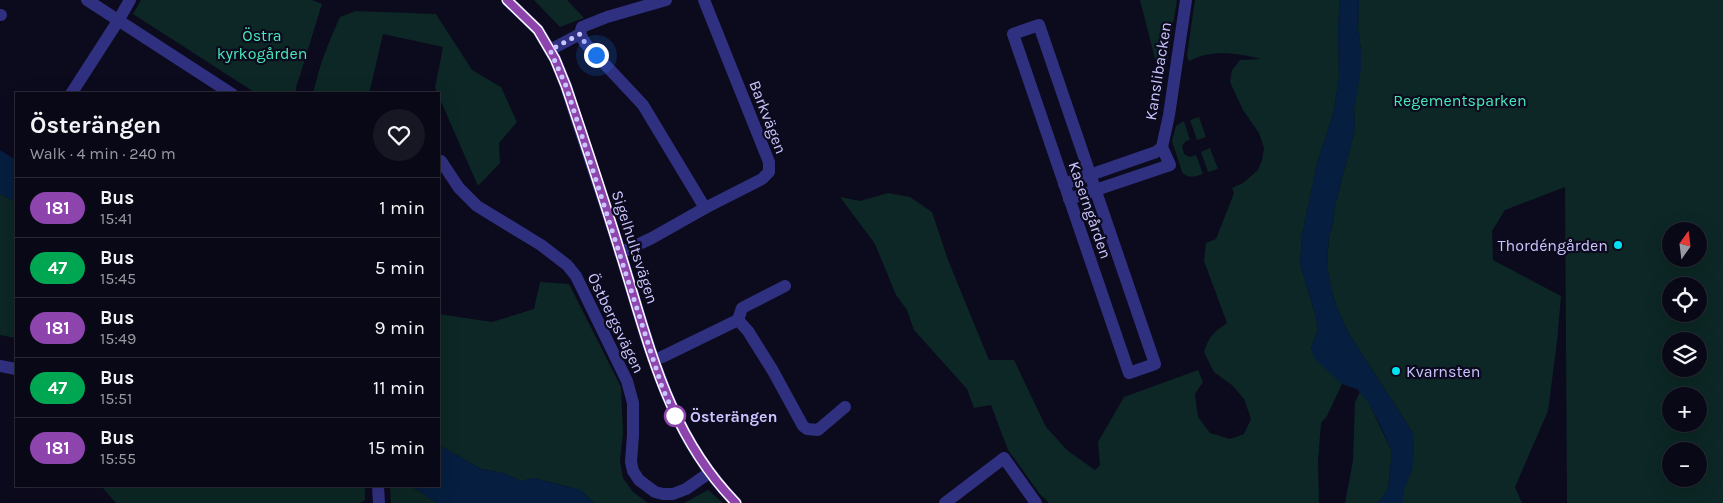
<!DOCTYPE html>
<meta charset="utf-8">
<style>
:root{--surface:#090816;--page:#171623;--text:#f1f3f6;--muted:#999aa1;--line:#292935}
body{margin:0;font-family:Karla,sans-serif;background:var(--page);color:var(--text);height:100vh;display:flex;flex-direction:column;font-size:19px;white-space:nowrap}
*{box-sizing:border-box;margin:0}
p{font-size:16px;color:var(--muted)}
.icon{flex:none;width:28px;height:28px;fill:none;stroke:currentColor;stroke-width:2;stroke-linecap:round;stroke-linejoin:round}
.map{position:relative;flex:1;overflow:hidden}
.side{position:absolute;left:15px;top:92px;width:425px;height:395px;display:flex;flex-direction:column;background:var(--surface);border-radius:0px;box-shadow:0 5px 20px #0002,0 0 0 1px var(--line)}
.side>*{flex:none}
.badge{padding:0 10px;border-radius:16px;font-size:18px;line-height:32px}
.needle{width:32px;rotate:14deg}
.buttons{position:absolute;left:1662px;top:222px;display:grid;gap:10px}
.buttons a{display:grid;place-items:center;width:45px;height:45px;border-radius:50%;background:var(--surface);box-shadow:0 5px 20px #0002,0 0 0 1px var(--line);font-size:25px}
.you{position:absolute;width:25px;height:25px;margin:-12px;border:4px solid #fff;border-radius:50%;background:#1a73e8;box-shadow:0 0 0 8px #1a73e833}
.map>.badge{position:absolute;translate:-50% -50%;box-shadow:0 0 0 2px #fff}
.round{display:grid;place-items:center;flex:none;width:52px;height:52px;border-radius:26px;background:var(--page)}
.head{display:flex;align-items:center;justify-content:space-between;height:85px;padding:0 15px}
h1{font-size:24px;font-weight:700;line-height:38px}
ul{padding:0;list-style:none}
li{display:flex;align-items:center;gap:15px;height:60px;padding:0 15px;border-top:1px solid var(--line)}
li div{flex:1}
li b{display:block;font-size:19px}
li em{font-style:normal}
li .badge{min-width:55px;font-weight:700;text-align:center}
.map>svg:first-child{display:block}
.green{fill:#0c2725;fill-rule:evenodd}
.water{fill:#061e3f}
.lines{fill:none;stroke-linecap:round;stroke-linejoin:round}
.minor{stroke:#303080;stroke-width:12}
.line-casing{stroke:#fff;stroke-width:11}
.line{stroke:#8e44ad;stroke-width:8}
.walk{stroke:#cac5ff;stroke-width:5;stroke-dasharray:0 9}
.poi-dot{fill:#00e2f0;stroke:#0c0a1d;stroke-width:2}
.stop-dot{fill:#fff;stroke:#8e44ad;stroke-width:2.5}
.labels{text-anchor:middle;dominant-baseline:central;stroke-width:4.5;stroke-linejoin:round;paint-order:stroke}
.park-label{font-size:16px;fill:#47e9ba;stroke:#0c0a1d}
.street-label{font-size:16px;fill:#cac5ff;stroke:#0c0a1d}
.poi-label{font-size:16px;fill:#cac5ff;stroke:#0c0a1d;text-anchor:end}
.stop-label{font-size:16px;font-weight:bold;fill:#cac5ff;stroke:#0c0a1d;text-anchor:start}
</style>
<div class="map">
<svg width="1723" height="503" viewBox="0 0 1723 503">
<rect width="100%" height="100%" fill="#0c0a1d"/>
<g class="green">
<polygon points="141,0 312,0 322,4 296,88 296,94 257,94 133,14"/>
<polygon points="534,0 567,0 584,18 560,27"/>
<polygon points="1140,0 1177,0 1165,74 1158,71"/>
<path d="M1195 0H1340L1338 26 1339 77 1334 111 1317 164 1302 236 1300 263 1316 317 1318 329 1311 349 1342 384 1327 416 1321 423 1318 461 1319 503H1049L1039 493 1008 450 991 405 974 408 967 389 914 330 907 310 896 295 875 244 840 197 860 201 888 193 910 197 932 212 948 260 989 360H1014L1046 427 1068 451 1095 470 1100 465 1098 442 1124 397 1198 370 1203 382 1195 394 1198 417 1210 433 1230 439 1244 434 1251 419 1244 399 1233 386 1214 372 1204 352C1209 336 1214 332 1227 323L1204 261 1206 243 1216 239 1234 193 1232 188 1243 183 1258 170 1262 160 1264 148 1259 133 1243 110 1230 82 1232 70 1240 60 1260 59C1239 53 1210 49 1190 61L1188 60 1187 55Z"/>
<path d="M1359 0H1723V503H1567L1565 187 1505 210 1492 231 1493 260 1561 296 1557 342 1548 411 1515 487 1522 503H1403V489L1412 469 1413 433 1349 334 1337 308 1331 289 1327 265 1329 236 1332 228 1335 205 1355 129 1354 109 1361 51 1358 29ZM1671 231H1699V259H1671ZM1671 286H1699V314H1671ZM1671 341H1699V369H1671ZM1671 396H1699V424H1671ZM1671 451H1699V479H1671Z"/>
<path d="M356 11 436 14 472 70 501 87 517 122 499 143 500 163 478 186 435 88 443 47 383 34 369 94H313C319 66 328 43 340 17Z"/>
<polygon points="1199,117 1206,137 1197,140 1190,120"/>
<path d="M1184 121 1190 140 1186 141 1182 146 1184 154 1190 157 1196 155 1203 174C1194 177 1188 179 1182 172L1172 141 1176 126Z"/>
<polygon points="1210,148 1218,169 1208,172 1201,152"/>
<polygon points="0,194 16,202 16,338 0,335"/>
<polygon points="540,282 569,284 621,387 623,433 620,461 623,478 633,492 648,503 594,503 580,490 534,478 521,481 503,473 481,469 439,445 439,314 492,322 534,309"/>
<polygon points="1360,392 1369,403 1392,452 1388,489 1378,503 1345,503 1353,461 1355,402"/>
<polygon points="101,486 365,486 365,500 359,503 116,503"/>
<polygon points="390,486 411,486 437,503 391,503"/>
<polygon points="708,490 723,503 684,503"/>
</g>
<g class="water">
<path d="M1340 0H1359L1358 29 1361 51V70L1354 109 1355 129 1335 205 1332 228 1329 236 1327 265 1331 289 1337 308 1349 334 1413 433C1414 445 1415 457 1412 469 1408 484 1403 485 1403 503H1378L1388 489 1392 452 1382 429 1369 403 1357 389 1342 384 1315 359 1311 349 1318 329 1316 317 1300 263 1302 236 1317 164 1334 111 1339 77 1338 26Z"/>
<polygon points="0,150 16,160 16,202 0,194"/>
<polygon points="439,445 481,469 503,473 521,481 534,478 580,490 594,503 437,503 411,486 439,486"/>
</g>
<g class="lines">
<g class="minor">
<polyline points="87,0 232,94"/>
<path d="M507 0 538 30 555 59 566 86C584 143 604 199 621 255 649 344 668 434 736 503"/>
<polyline points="0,15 1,15"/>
<polygon points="1039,25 1155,364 1129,373 1013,34"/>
<polyline points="580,34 585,43 643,105 705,208"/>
<polyline points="550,50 580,34 582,27 607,17 666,0"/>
<polyline points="71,94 118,21 130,0"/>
<polyline points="441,161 459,188 477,206 541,245 567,265 576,276 627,381 633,403 633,435 631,462 633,471 639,480 655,492 663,494 673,494 686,489 709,473"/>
<polyline points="1064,184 1156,152 1162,147"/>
<polyline points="1069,199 1170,165 1162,147 1169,115 1186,0"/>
<polyline points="620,253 652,238 705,208 762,179 769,172 769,162 704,0"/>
<polyline points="738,320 742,308 785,286"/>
<polyline points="653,359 662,357 738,320 748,331 773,371 803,426 807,429 818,430 845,407"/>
<polyline points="0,366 16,369"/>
<polyline points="378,486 379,503"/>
<polyline points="945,503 1004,458 1036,503"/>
</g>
</g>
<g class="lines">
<g class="line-casing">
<path id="line" d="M507 0 538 30 555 59 566 86C585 142 604 199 621 255 649 344 668 434 736 503"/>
</g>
<use href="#line" class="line"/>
<polyline class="walk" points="596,55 585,43 580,34 550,50 566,86 662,387 675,416"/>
</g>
<g class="poi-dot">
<circle cx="1618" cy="245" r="5"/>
<circle cx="1396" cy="371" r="5"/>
</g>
<circle class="stop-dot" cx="675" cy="416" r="10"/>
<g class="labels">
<g class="park-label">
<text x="262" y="35">Östra<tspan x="262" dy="18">kyrkogården</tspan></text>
<text x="1460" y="100">Regementsparken</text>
</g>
<g class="street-label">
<text transform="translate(1158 71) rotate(-81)">Kanslibacken</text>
<text transform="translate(768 117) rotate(69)">Barkvägen</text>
<text transform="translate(1090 210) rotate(71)">Kaserngården</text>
<text transform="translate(635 247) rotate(72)">Sigelhultsvägen</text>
<text transform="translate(616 323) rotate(64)">Östbergsvägen</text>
</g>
<g class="poi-label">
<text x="1608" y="245">Thordéngården</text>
<text x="1406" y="371" text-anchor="start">Kvarnsten</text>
</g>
<g class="stop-label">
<text x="690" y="416">Österängen</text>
</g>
</g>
</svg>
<div class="buttons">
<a><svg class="needle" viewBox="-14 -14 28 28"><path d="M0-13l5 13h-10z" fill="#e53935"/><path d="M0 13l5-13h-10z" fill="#999aa1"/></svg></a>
<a><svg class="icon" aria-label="locate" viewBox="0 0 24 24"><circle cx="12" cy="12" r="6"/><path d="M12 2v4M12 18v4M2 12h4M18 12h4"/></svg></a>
<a><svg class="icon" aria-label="layers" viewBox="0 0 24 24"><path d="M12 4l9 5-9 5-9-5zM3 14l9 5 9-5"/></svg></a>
<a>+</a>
<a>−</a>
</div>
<div class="you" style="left:596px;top:55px"></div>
<section class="side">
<div class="head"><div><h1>Österängen</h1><p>Walk · 4 min · 240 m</p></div><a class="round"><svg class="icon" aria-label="heart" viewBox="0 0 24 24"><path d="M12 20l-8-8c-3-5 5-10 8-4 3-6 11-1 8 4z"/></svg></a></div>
<ul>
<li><span class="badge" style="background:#8e44ad;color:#fff">181</span><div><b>Bus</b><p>15:41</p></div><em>1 min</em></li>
<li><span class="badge" style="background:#00a651;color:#fff">47</span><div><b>Bus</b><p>15:45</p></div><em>5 min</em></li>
<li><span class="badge" style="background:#8e44ad;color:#fff">181</span><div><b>Bus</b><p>15:49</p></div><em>9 min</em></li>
<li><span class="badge" style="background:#00a651;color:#fff">47</span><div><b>Bus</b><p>15:51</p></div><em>11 min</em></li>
<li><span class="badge" style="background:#8e44ad;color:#fff">181</span><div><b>Bus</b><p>15:55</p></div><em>15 min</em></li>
</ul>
</section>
</div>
